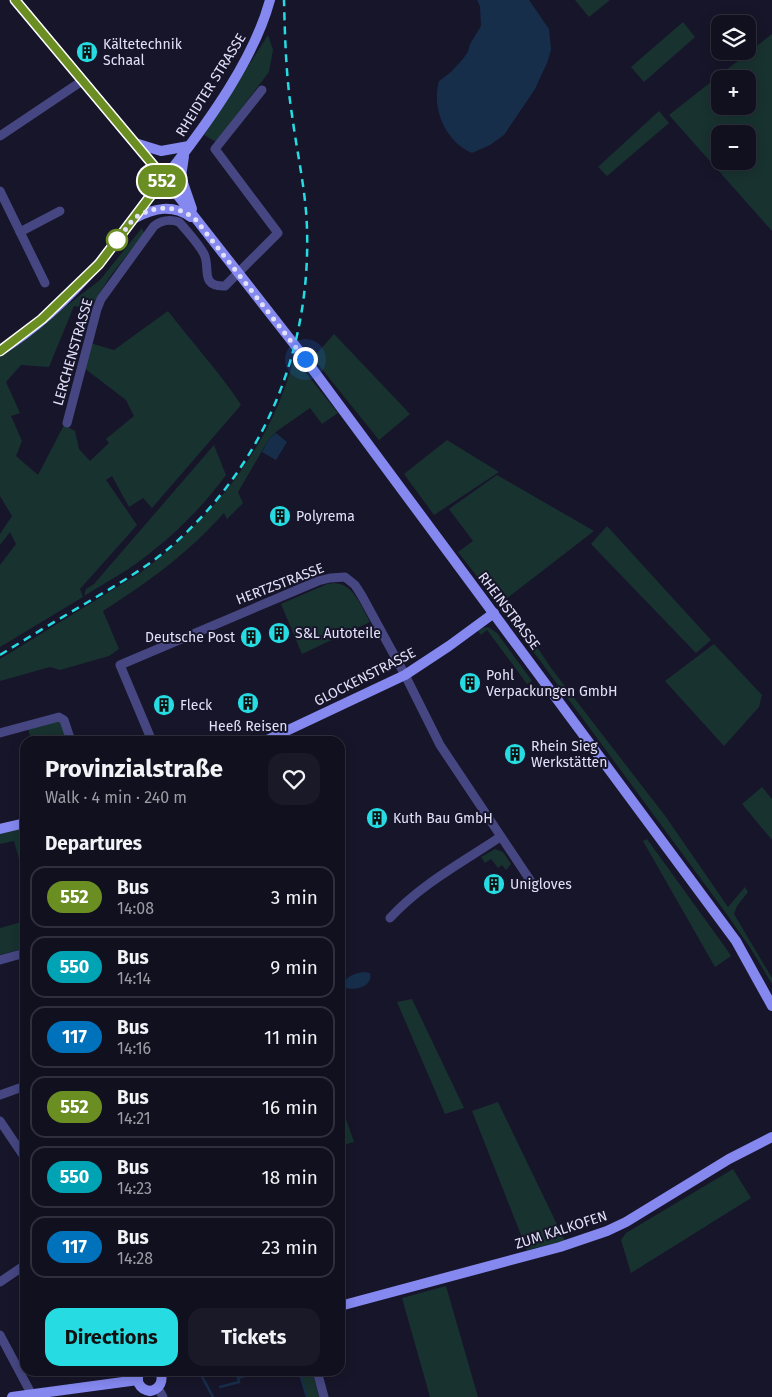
<!DOCTYPE html>
<meta charset="utf-8">
<style>
:root{--surface:#11101f;--page:#1a1928;--text:#f1f3f6;--muted:#9c9da4;--line:#30303d;--accent:#26dce2}
body{margin:0;font-family:"Fira Sans",sans-serif;background:var(--page);color:var(--text);height:100vh;display:flex;flex-direction:column;font-size:19px;white-space:nowrap}
*{box-sizing:border-box;margin:0}
p{font-size:16px;color:var(--muted)}
.icon{flex:none;width:28px;height:28px;fill:none;stroke:currentColor;stroke-width:2;stroke-linecap:round;stroke-linejoin:round}
.map{position:relative;flex:1;overflow:hidden}
.side{position:absolute;left:20px;top:736px;width:325px;height:640px;display:flex;flex-direction:column;background:var(--surface);border-radius:15px;box-shadow:0 2px 12px #0003,0 0 0 1px var(--line)}
.side>*{flex:none}
.badge{padding:0 10px;border-radius:16px;font-size:18px;line-height:32px}
.controls{position:absolute;left:711px;top:15px;display:grid;gap:10px}
.controls a{display:grid;place-items:center;width:45px;height:45px;border-radius:10px;background:var(--surface);box-shadow:0 2px 12px #0003,0 0 0 1px var(--line);font-size:25px}
.you{position:absolute;width:25px;height:25px;margin:-12px;border:4px solid #fff;border-radius:50%;background:#1a73e8;box-shadow:0 0 0 8px #1a73e833}
.map>.badge{position:absolute;translate:-50% -50%;box-shadow:0 0 0 2px #fff}
h2{padding:0 25px;font-size:19px;line-height:45px}
.round{display:grid;place-items:center;flex:none;width:52px;height:52px;border-radius:15px;background:var(--page)}
.headline{display:flex;align-items:center;justify-content:space-between;height:85px;padding:0 25px}
h1{font-size:24px;font-weight:700;line-height:38px}
.cta{display:flex;gap:10px;margin-top:auto;padding:10px 25px}
.cta a{flex:1;height:58px;border-radius:15px;background:var(--accent);color:#111;font-size:20px;font-weight:700;line-height:58px;text-align:center}
.cta a+a{background:var(--page);color:var(--text)}
ul{padding:0;list-style:none}
li{display:flex;align-items:center;gap:15px;height:62px;margin:0 10px 8px;padding:0 15px;border:2px solid var(--line);border-radius:15px}
li div{flex:1}
li b{display:block;font-size:19px}
li em{font-style:normal}
li .badge{min-width:55px;font-weight:700;text-align:center}
.map>svg:first-child{display:block}
.green{fill:#183230;fill-rule:evenodd}
.water{fill:#172e4b}
.lines{fill:none;stroke-linecap:round;stroke-linejoin:round}
.stream{stroke:#172e4b;stroke-width:2.5}
.street{stroke:#464782;stroke-width:9}
.secondary{stroke:#8488ef;stroke-width:10}
.rail{stroke:#26dce2;stroke-width:2.5;stroke-dasharray:8 6;stroke-linecap:butt}
.line-casing{stroke:#fff;stroke-width:11}
.line{stroke:#6b8e23;stroke-width:8}
.walk{stroke:#e2e1fb;stroke-width:5;stroke-dasharray:0 9}
.stop-dot{fill:#fff;stroke:#6b8e23;stroke-width:2.5}
.labels{text-anchor:middle;dominant-baseline:central;stroke-width:4;stroke-linejoin:round;paint-order:stroke}
.poi-label{font-size:14px;fill:#e2e1fb;stroke:#171529;text-anchor:start}
.street-label{font-size:14px;fill:#e2e1fb;stroke:#171529}
</style>
<div class="map">
<svg width="772" height="1397" viewBox="0 0 772 1397">
<rect width="100%" height="100%" fill="#171529"/>
<g class="green">
<polygon points="575,0 610,0 589,17"/>
<polygon points="683,22 695,37 644,82 631,67"/>
<path d="M772 34V231L669 115ZM720 79H748V106H720ZM720 134H748V161H720Z"/>
<polygon points="268,35 273,50 269,72 216,142 204,135"/>
<polygon points="659,111 669,123 607,176 598,167"/>
<path d="M142 228 144 233 109 278 90 309 74 306 49 367 21 365 6 382 20 413 11 416 22 441 16 456 38 475 64 425 75 431 79 449 90 461 109 443 106 439 134 416 126 400 84 368 90 343 114 350 168 311C192 343 220 372 241 405L152 508 143 498 129 507 112 476 106 480 137 525 80 589 83 597 0 647V565L16 544 10 532 0 545V534L12 516 0 496V357L100 280Z"/>
<polygon points="334,334 410,414 379,440 313,358"/>
<path d="M294 358 338 413 322 424 310 408 277 431 269 439 238 492 243 503 227 519 224 513C187 554 150 581 103 611L119 649 109 656 60 670 50 667 0 681V659L140 573C212 519 271 447 294 358Z"/>
<polygon points="447,440 499,472 434,515 404,474"/>
<path d="M214 445 226 475C198 513 166 543 127 570 113 579 98 587 84 596L86 589 94 584Z"/>
<polygon points="497,475 594,531 506,599 494,598 458,552 473,541 449,509"/>
<polygon points="607,526 711,640 696,653 591,544"/>
<path d="M334 583C354 584 361 606 370 622L302 654 281 604 327 584Z"/>
<polygon points="510,606 551,668 666,817 728,907 745,887 748,892 737,906 734,914 772,978 772,984 751,949 723,909 513,624 510,615"/>
<polygon points="488,627 497,633 532,681 527,684 487,630 481,635 478,631 483,628"/>
<polygon points="714,644 762,695 759,707 724,746 665,681"/>
<polygon points="57,720 61,722 67,740 61,741 31,741 28,728"/>
<polygon points="762,787 772,799 772,840 742,804"/>
<polygon points="25,827 25,870 22,870 14,841 0,844 0,834"/>
<polygon points="647,839 725,947 731,956 715,967 643,841"/>
<polygon points="495,849 503,852 511,864 506,870 502,865 498,868 491,859 485,863 481,857"/>
<polygon points="25,921 25,948 0,955 0,928"/>
<polygon points="412,999 464,1108 445,1114 397,1002"/>
<polygon points="340,1102 354,1142 340,1146"/>
<polygon points="498,1102 565,1241 527,1250 472,1111"/>
<polygon points="733,1169 751,1198 631,1273 621,1240 626,1233"/>
<polygon points="446,1286 478,1397 430,1397 402,1298"/>
<polygon points="300,1371 312,1371 319,1397 307,1397"/>
</g>
<g class="water">
<path d="M477 0H529L549 29 551 50 547 63 535 89 504 135 490 145 472 153C446 142 431 109 439 81L451 72 462 60 468 52 470 44 481 26 480 6Z"/>
<polygon points="276,433 287,442 276,460 262,452 269,439"/>
<path d="M364 972 370 973C373 986 357 991 346 988L344 981C350 975 356 973 364 972Z"/>
</g>
<g class="lines">
<g class="stream">
<polyline points="199,1371 213,1397"/>
<polyline points="299,1371 307,1397"/>
<polyline points="220,1387 239,1382 238,1378 262,1371"/>
</g>
<g class="street">
<polyline points="0,136 82,81"/>
<polyline points="0,191 45,283"/>
<polyline points="20,232 60,211"/>
<path d="M67 423 97 309 101 299 154 226C162 220 169 219 179 222 187 231 198 243 204 254 211 268 199 287 225 286L278 233 215 149 262 90"/>
<polyline points="0,733 59,717 64,720 71,741"/>
<polyline points="152,741 120,665 318,581 330,578 345,577 355,585 362,596 405,675 440,745 536,889"/>
<path d="M390 918C421 884 463 862 500 837"/>
<polyline points="0,960 25,953"/>
<polyline points="0,1095 25,1086"/>
<polyline points="0,1121 25,1158"/>
<polyline points="0,1282 25,1265"/>
<polyline points="0,1335 32,1395"/>
<polyline points="317,1371 324,1397"/>
<polyline points="158,1388 163,1397"/>
</g>
<g class="secondary">
<polyline points="15,0 164,178 294,344 736,941 772,1006"/>
<polyline points="135,143 161,151 189,146"/>
<polyline points="184,156 181,177 192,209"/>
<path d="M135 218C155 208 172 204 191 217"/>
<path d="M0 351C37 328 71 296 99 263 118 241 135 216 152 193 158 185 165 178 171 170 209 121 254 59 270 0"/>
<polyline points="265,741 405,675 449,646 494,613"/>
<polyline points="0,829 25,823"/>
<polyline points="340,1306 560,1247 607,1231 626,1222 729,1159 772,1137"/>
<path d="M140 1371C135 1381 139 1389 150 1391 160 1389 164 1381 160 1371"/>
<polyline points="12,1397 138,1380"/>
</g>
<path class="rail" d="M0 655C29 637 59 619 88 602 113 587 139 572 162 554 260 474 311 355 307 229 306 191 297 153 292 115 286 77 285 39 284 0"/>
</g>
<g class="lines">
<g class="line-casing">
<polyline id="line" points="0,351 42,319 99,264 164,178 15,0"/>
</g>
<use href="#line" class="line"/>
<polyline class="walk" points="117,240 116,242 134,218 150,210 164,208 174,209 185,212 196,220 305,359"/>
</g>
<defs>
<g id="building-disc" transform="scale(1.125)"><circle r="9.5" fill="#26dce2" stroke="#171529"/><path d="M-4-6H4V6H1V3H-1V6H-4ZM-2.5-4.3h1.7v1.8h-1.7ZM.8-4.3h1.7v1.8H.8ZM-2.5-1h1.7V.8h-1.7ZM.8-1h1.7V.8H.8Z" fill="#111"/></g>
</defs>
<g fill-rule="evenodd">
<use href="#building-disc" x="87" y="52"/>
<use href="#building-disc" x="280" y="516"/>
<use href="#building-disc" x="279" y="633"/>
<use href="#building-disc" x="251" y="637"/>
<use href="#building-disc" x="470" y="683"/>
<use href="#building-disc" x="248" y="703"/>
<use href="#building-disc" x="164" y="705"/>
<use href="#building-disc" x="515" y="754"/>
<use href="#building-disc" x="377" y="818"/>
<use href="#building-disc" x="494" y="884"/>
</g>
<circle class="stop-dot" cx="117" cy="240" r="10"/>
<g class="labels">
<g class="poi-label">
<text x="103" y="44">Kältetechnik<tspan x="103" dy="16">Schaal</tspan></text>
<text x="296" y="516">Polyrema</text>
<text x="295" y="633">S&amp;L Autoteile</text>
<text x="235" y="637" text-anchor="end">Deutsche Post</text>
<text x="486" y="675">Pohl<tspan x="486" dy="16">Verpackungen GmbH</tspan></text>
<text x="180" y="705">Fleck</text>
<text x="248" y="726" text-anchor="middle">Heeß Reisen</text>
<text x="531" y="746">Rhein Sieg<tspan x="531" dy="16">Werkstätten</tspan></text>
<text x="393" y="818">Kuth Bau GmbH</text>
<text x="510" y="884">Unigloves</text>
</g>
<g class="street-label">
<text transform="translate(211 85) rotate(-58)">RHEIDTER STRASSE</text>
<text transform="translate(73 352) rotate(-74)">LERCHENSTRASSE</text>
<text transform="translate(280 584) rotate(-21)">HERTZSTRASSE</text>
<text transform="translate(509 611) rotate(53)">RHEINSTRASSE</text>
<text transform="translate(365 677) rotate(-27)">GLOCKENSTRASSE</text>
<text transform="translate(561 1230) rotate(-18)">ZUM KALKOFEN</text>
</g>
</g>
</svg>
<div class="controls">
<a><svg class="icon" aria-label="layers" viewBox="0 0 24 24"><path d="M12 4l9 5-9 5-9-5zM3 14l9 5 9-5"/></svg></a>
<a>+</a>
<a>−</a>
</div>
<div class="you" style="left:305px;top:359px"></div>
<b class="badge" style="left:162px;top:181px;background:#6b8e23;color:#fff">552</b>
<section class="side">
<div class="headline"><div><h1>Provinzialstraße</h1><p>Walk · 4 min · 240 m</p></div><a class="round"><svg class="icon" aria-label="heart" viewBox="0 0 24 24"><path d="M12 20l-8-8c-3-5 5-10 8-4 3-6 11-1 8 4z"/></svg></a></div>
<h2>Departures</h2>
<ul>
<li><span class="badge" style="background:#6b8e23;color:#fff">552</span><div><b>Bus</b><p>14:08</p></div><em>3 min</em></li>
<li><span class="badge" style="background:#00a3b4;color:#fff">550</span><div><b>Bus</b><p>14:14</p></div><em>9 min</em></li>
<li><span class="badge" style="background:#0072bc;color:#fff">117</span><div><b>Bus</b><p>14:16</p></div><em>11 min</em></li>
<li><span class="badge" style="background:#6b8e23;color:#fff">552</span><div><b>Bus</b><p>14:21</p></div><em>16 min</em></li>
<li><span class="badge" style="background:#00a3b4;color:#fff">550</span><div><b>Bus</b><p>14:23</p></div><em>18 min</em></li>
<li><span class="badge" style="background:#0072bc;color:#fff">117</span><div><b>Bus</b><p>14:28</p></div><em>23 min</em></li>
</ul>
<div class="cta"><a>Directions</a><a>Tickets</a></div>
</section>
</div>
